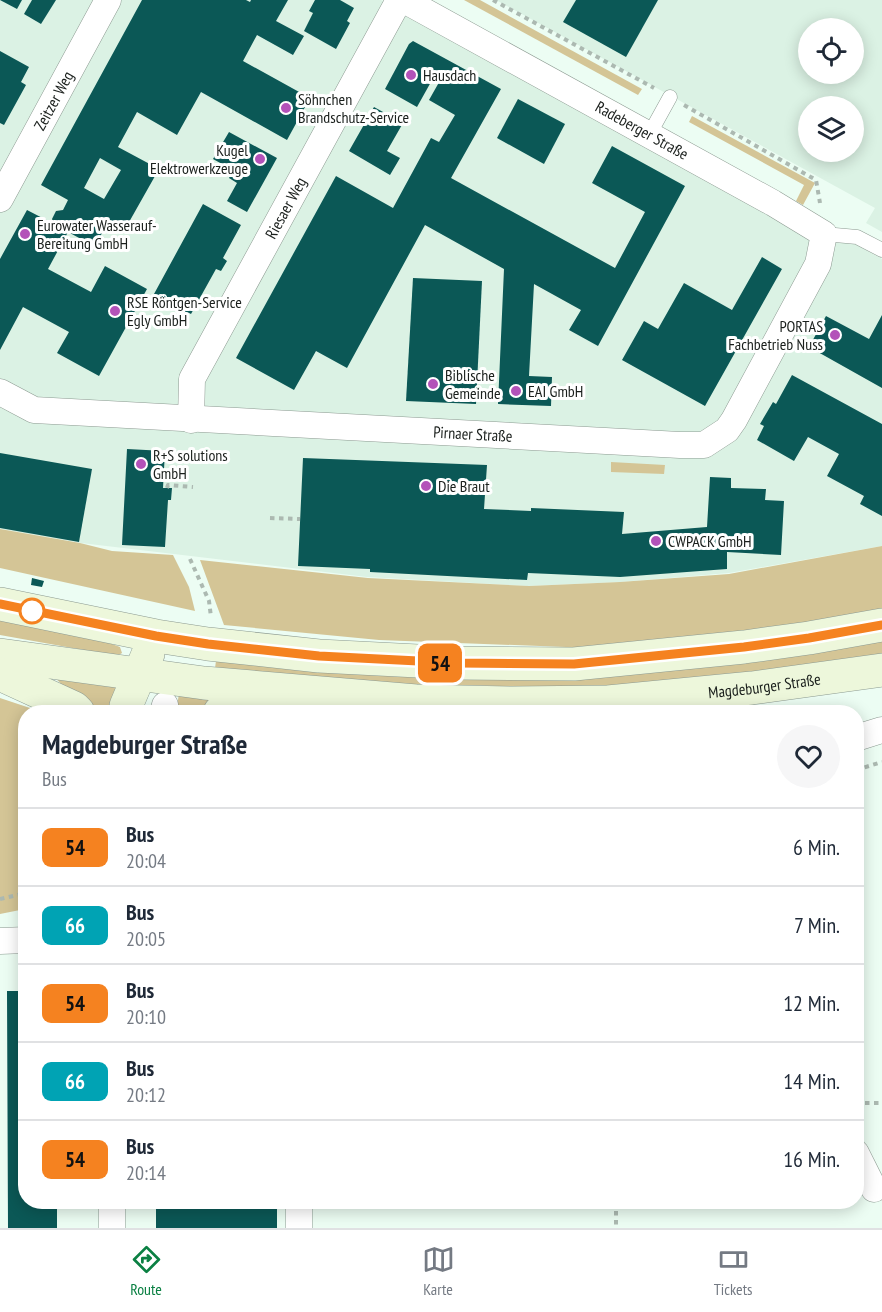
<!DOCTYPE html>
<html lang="de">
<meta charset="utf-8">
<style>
:root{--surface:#fff;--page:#f6f6f7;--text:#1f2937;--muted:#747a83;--line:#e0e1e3;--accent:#0b8043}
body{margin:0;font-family:"PT Sans Narrow",sans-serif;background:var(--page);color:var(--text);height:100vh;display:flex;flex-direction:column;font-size:22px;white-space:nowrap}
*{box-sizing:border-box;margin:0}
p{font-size:20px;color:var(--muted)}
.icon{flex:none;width:33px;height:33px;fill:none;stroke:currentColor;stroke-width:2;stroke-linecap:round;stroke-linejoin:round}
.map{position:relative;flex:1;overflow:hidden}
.drawer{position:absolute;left:18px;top:705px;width:846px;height:504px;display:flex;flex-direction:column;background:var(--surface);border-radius:24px;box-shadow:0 3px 15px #0003}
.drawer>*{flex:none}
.badge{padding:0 12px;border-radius:9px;font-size:21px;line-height:39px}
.buttons{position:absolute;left:798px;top:18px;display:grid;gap:12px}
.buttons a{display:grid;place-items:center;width:66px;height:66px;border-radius:50%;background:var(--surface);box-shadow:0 3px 15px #0003;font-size:30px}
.map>.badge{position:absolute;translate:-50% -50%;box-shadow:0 0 0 3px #fff}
.round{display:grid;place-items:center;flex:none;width:63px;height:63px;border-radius:32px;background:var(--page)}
.headline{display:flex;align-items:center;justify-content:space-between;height:102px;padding:0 24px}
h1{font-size:28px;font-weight:800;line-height:45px}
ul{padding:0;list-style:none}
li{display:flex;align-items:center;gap:18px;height:78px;padding:0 24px;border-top:2px solid var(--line)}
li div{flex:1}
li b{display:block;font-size:22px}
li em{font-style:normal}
li .badge{min-width:66px;font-weight:700;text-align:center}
.dock{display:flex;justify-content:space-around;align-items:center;height:84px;border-top:2px solid var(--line);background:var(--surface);font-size:16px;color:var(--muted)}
.dock a{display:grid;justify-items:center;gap:3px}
.dock .current{color:var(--accent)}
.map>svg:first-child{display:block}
.built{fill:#dbf2e4;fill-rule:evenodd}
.green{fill:#d4c596}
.building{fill:#0b5856;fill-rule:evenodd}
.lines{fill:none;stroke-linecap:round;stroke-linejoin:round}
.lane-casing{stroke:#8c9a91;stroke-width:15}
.street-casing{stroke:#8c9a91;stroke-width:27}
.secondary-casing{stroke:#8c9a91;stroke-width:34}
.path{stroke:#acb9b1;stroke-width:4;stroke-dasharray:4.5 4.5;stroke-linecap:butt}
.lane{stroke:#fff;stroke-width:14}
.street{stroke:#fff;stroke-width:26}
.secondary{stroke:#edf7db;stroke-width:33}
.line-casing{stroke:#fff;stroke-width:14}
.line{stroke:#f58220;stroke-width:9}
.poi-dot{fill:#b352b9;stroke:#fff;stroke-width:2}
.stop-dot{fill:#fff;stroke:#f58220;stroke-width:3}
.labels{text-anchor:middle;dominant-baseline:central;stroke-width:6;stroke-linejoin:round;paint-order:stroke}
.poi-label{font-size:16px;fill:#1a1f1c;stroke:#fff;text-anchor:start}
.street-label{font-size:16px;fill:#1a1f1c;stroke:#fff}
</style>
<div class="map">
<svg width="882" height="1228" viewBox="0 0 882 1228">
<rect width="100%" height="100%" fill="#ecfdf3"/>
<g class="built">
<polygon points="0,0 381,0 790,225 851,242 882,259 882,546 729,573 620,582 528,586 367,577 81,543 0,529"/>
<path d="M496 0H882V232L866 223 875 208ZM808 28H854V74H808ZM808 106H854V152H808Z"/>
</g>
<g class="green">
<polygon points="464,0 480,0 642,89 638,95"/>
<polygon points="692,116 815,183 803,205 796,201 804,185 689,122"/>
<polygon points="611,462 665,465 664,474 611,472"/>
<polygon points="0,529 80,543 112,551 173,555 189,587 195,611 0,568"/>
<polygon points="882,546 882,609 804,628 592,648 379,640 224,625 200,560 368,578 529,586 620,582 729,574"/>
<polygon points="0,617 77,631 120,647 122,653 117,656 0,635"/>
<polygon points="882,638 882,654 788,671 650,684 545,687 408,684 215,669 216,660"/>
<polygon points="53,676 117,686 115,712 91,712"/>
<polygon points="179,694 222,698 199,712 176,712"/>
<polygon points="0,698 42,712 26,712 25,909 0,914"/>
</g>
<g class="building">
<polygon points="0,0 22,0 17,9"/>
<polygon points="32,0 56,0 41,24 24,14"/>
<path d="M142 0H246L250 2 251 0H288L276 21 304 36 293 55 257 35 243 61 310 98 287 140 201 92 177 135 137 112 118 147 159 169 124 231 108 222 95 246 89 248 83 245 81 239 68 232 48 269 91 292 105 266 147 289 99 376 57 353 69 332 23 307 0 350V259L27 210 54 224 52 219 56 211 63 210 68 200 41 185ZM100 158 121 170 104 199 84 188Z"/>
<polygon points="315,0 340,0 354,8 347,21 350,23 336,49 304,31 313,13 309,11"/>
<polygon points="576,0 658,0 626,57 563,22"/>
<polygon points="413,41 501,89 451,178 615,268 645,212 592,183 612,146 685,186 598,346 569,330 581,310 534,284 529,376 552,377 551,406 498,404 504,269 425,225 347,368 316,351 294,390 236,358 336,176 393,208 431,138 439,142 455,115 429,100 442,77 436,73 417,107 385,89 409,44"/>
<polygon points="0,51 29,67 21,82 26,85 4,125 0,123"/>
<polygon points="518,99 565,124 544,164 497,138"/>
<polygon points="374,107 403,123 387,151 400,158 390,175 349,151"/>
<polygon points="229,132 277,158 247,212 227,201 237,183 229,178 233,170 213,159"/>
<polygon points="203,204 241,225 223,258 227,261 221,271 216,269 191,314 189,313 180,329 172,325 181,308 154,294"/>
<polygon points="762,257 782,269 705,406 622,360 644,321 658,329 684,283 732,310"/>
<polygon points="413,278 482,281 476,404 406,401"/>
<polygon points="882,315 882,388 809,347 826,316 869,339"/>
<polygon points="792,375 882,424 882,516 860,504 864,496 827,476 839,454 808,437 794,461 757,440 764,426 760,424 773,402 776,404"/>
<polygon points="127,449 165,451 163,488 172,488 171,500 168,500 165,547 122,545"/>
<polygon points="0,453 92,469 79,542 0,528"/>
<polygon points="303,458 487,465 484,509 531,511 531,508 624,512 622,534 707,527 710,477 731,478 731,488 766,489 765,500 784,501 781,555 727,552 727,569 620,577 528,573 527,580 370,572 370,569 298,566"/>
<polygon points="32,578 44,581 42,587 31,585"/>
<polygon points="7,991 26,991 26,1202 57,1202 57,1228 8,1228"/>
<rect x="156" y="1202" width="121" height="26"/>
</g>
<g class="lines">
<g class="lane-casing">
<g id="lane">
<polyline points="649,135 670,97"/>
<polyline points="824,234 857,237 882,250"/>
</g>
</g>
<g class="street-casing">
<g id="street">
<path id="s1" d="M0 199 108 0"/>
<path id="s2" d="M0 392 34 410 680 445H704L727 430 734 420 818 264 824 234 773 203 404 0"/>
<path id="s3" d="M191 420 192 379 399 0"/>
<polyline points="163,712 165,705"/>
<polyline points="856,738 882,730"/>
<polyline points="0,941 26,940"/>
<polyline points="856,1153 874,1189"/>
<polyline points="112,1228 112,1202"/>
<polyline points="299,1228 299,1202"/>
</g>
</g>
<g class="secondary-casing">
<g id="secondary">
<polyline points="0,604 156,636 208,644 319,656 458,663 574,664 744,647 809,638 882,625"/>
<path id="s4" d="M0 655 204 683 416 701 512 703 608 702 752 688 882 670"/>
<polyline points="0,674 74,708 78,712"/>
<polyline points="126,706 148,654"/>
<polyline points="220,712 272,694"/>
</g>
</g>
<g class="path">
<polyline points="493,0 654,88"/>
<polyline points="684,105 816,180 820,203"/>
<polyline points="167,488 168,485 193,487"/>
<polyline points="270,518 300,519"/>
<polyline points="190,559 209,601 211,617"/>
<polyline points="856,770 882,762"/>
<polyline points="0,899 26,893"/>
<polyline points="856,1103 882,1103"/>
<polyline points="616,1202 616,1228"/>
</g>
<use href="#lane" class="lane"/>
<use href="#street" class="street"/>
<use href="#secondary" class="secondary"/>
</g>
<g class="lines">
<g class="line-casing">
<polyline id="line" points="0,604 156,636 208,644 319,656 458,663 574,664 744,647 809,638 882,625"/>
</g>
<use href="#line" class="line"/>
</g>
<g class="poi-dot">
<circle cx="411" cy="75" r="6"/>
<circle cx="286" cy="108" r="6"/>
<circle cx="260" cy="159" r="6"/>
<circle cx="25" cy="234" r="6"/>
<circle cx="115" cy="311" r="6"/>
<circle cx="835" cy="335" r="6"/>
<circle cx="433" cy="384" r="6"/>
<circle cx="516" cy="391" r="6"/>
<circle cx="141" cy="464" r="6"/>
<circle cx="426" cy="486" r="6"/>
<circle cx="656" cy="541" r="6"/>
</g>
<circle class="stop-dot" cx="32" cy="611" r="12"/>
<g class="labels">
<g class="poi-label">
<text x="423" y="75">Hausdach</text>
<text x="298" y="99">Söhnchen<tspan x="298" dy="18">Brandschutz-Service</tspan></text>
<text x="248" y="150" text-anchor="end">Kugel<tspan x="248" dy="18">Elektrowerkzeuge</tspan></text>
<text x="37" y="225">Eurowater Wasserauf-<tspan x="37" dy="18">Bereitung GmbH</tspan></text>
<text x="127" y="302">RSE Röntgen-Service<tspan x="127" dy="18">Egly GmbH</tspan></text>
<text x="823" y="326" text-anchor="end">PORTAS<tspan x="823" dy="18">Fachbetrieb Nuss</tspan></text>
<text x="445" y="375">Biblische<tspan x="445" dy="18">Gemeinde</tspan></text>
<text x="528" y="391">EAI GmbH</text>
<text x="153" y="455">R+S solutions<tspan x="153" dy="18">GmbH</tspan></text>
<text x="438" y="486">Die Braut</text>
<text x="668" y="541">CWPACK GmbH</text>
</g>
<g class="street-label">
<text stroke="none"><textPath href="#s1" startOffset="112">Zeitzer Weg</textPath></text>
<text transform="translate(642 130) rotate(29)">Radeberger Straße</text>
<text stroke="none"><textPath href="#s3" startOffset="236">Riesaer Weg</textPath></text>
<text stroke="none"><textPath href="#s2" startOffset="478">Pirnaer Straße</textPath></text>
<text stroke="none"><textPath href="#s4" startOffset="768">Magdeburger Straße</textPath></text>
</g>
</g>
</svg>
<div class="buttons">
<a><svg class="icon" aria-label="locate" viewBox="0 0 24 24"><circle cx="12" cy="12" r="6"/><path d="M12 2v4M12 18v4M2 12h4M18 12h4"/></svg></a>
<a><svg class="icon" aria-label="layers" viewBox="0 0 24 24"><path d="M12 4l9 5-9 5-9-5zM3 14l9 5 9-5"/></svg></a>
</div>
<b class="badge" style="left:440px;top:663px;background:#f58220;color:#111">54</b>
<section class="drawer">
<div class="headline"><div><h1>Magdeburger Straße</h1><p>Bus</p></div><a class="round"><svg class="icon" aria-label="heart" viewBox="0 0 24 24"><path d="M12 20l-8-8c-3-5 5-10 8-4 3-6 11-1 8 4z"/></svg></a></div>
<ul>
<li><span class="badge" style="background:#f58220;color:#111">54</span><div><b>Bus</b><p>20:04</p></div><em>6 Min.</em></li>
<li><span class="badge" style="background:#00a3b4;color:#fff">66</span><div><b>Bus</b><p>20:05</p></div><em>7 Min.</em></li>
<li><span class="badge" style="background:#f58220;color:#111">54</span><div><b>Bus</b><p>20:10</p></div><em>12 Min.</em></li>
<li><span class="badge" style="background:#00a3b4;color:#fff">66</span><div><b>Bus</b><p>20:12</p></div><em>14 Min.</em></li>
<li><span class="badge" style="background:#f58220;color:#111">54</span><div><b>Bus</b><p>20:14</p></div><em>16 Min.</em></li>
</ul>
</section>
</div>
<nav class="dock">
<a class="current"><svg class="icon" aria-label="directions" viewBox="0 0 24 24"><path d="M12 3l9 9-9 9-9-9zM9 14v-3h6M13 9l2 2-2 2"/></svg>Route</a>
<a><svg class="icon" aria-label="map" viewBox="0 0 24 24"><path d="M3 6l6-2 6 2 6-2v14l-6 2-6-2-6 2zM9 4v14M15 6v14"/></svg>Karte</a>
<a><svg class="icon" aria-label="tickets" viewBox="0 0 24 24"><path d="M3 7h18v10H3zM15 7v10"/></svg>Tickets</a>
</nav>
